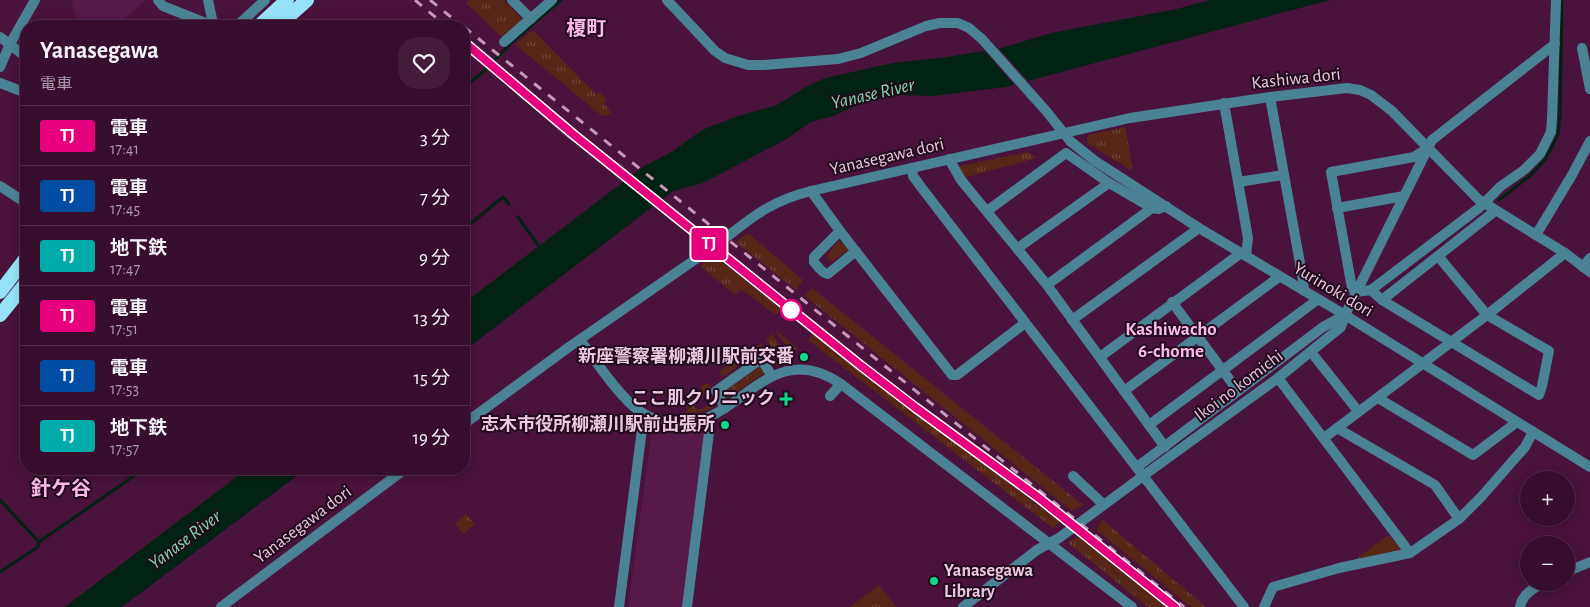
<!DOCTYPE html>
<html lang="ja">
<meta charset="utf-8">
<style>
:root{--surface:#370e2d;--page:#421c39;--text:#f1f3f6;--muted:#aa9caa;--line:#512e49}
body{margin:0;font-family:"Alegreya Sans","Noto Sans JP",sans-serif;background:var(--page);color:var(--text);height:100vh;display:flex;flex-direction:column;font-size:19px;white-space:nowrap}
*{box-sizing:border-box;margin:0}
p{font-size:16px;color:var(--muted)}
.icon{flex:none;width:28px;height:28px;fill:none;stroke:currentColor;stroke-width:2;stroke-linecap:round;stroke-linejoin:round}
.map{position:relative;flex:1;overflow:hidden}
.panel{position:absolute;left:20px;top:20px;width:450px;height:455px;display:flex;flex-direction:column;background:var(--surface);border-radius:20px;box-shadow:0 2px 8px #0003,0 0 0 1px var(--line)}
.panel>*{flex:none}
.badge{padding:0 10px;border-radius:4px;font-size:18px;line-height:32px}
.fabs{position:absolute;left:1520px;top:471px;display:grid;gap:10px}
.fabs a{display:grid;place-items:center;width:55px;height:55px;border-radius:50%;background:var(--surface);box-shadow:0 2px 8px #0003,0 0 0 1px var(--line);font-size:25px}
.map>.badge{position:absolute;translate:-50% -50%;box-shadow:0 0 0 2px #fff}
.round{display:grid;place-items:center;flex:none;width:52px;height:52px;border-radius:20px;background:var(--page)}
.headline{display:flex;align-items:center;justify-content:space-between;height:85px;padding:0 20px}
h1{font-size:24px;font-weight:700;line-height:38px}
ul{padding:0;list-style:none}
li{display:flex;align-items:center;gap:15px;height:60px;padding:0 20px;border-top:1px solid var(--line)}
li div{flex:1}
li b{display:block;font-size:19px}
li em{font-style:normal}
li .badge{min-width:55px;font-weight:700;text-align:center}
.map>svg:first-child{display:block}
.built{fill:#561948}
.grass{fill:url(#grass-tufts)}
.forest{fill:url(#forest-crowns)}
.water{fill:#022313}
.pier{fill:#49133c}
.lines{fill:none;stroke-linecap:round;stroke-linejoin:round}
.stream{stroke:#022313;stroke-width:3}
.tertiary-tunnel{stroke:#612e54;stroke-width:10;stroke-dasharray:10 5;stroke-linecap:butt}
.minor{stroke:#4a8393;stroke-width:10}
.tertiary{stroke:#4a8393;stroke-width:10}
.trunk{stroke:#96e2f8;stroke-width:14}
.rail{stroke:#c29bb7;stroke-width:3;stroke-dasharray:9 9;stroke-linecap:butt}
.line-casing{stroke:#fff;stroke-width:11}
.line{stroke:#e6007e;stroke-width:8}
.stop-dot{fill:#fff;stroke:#e6007e;stroke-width:2.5}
.poi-dot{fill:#0dd98a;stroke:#220b1c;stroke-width:2}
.labels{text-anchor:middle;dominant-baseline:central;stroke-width:4;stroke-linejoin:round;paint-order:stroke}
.street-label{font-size:18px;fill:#eac8df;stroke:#220b1c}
.poi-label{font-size:18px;font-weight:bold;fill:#eac8df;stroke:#220b1c;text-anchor:end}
.water-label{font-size:19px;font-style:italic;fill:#7fd9a7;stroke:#220b1c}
.neighbourhood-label{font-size:19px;font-weight:bold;fill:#fdbae9;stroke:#220b1c}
.quarter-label{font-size:20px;font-weight:bold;fill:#fdbae9;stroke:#220b1c}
</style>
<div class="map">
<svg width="1590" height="607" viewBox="0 0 1590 607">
<defs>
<pattern id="grass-tufts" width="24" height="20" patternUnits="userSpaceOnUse" patternTransform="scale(1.25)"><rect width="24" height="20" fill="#572617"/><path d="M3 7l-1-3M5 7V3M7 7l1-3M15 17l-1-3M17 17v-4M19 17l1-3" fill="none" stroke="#6f4438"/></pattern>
<pattern id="forest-crowns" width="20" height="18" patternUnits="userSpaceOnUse" patternTransform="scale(1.25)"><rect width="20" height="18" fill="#572617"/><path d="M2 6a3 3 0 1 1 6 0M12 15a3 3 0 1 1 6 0" fill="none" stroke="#6f4438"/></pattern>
</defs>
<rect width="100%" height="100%" fill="#49133c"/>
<g class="built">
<polygon points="71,0 146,0 116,26 79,26"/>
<polygon points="703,428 707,431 684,607 628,607 651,436 660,429 683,431"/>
</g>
<g class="grass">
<polygon points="469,0 504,0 522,19 522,23 503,38 466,3"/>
<polygon points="533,30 596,94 600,92 607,99 604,103 612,114 602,116 515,44"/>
<polygon points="1125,127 1132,165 1131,170 1087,143 1088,135"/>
<polygon points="1028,152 1037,158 963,178 959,171 960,166"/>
<polygon points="748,233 803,280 796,290 736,242"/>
<path d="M839 241 842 242 848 250 833 261H829L827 255C832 250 834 245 839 241Z"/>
<polygon points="714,256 1060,522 1053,528 808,340 813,334 781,309 776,315 741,289 735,295 700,266"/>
<polygon points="812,288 1083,505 1072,511 805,296"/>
<polygon points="778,332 798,349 793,353 776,333"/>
<polygon points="772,334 785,353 783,355 778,354 766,340"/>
<polygon points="761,344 772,358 785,359 790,364 776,366 761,349 751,355 748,350"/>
<polygon points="737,358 741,363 723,377 719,372"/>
<polygon points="705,384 709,384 711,386 710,395 716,405 709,410 686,416 688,399 691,398 694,400 694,406 697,409 703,409 709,405 709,401 701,392 701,387"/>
<polygon points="466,514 475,524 463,534 455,523"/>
<polygon points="1103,520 1206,607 1191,607 1104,536 1096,529"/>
<polygon points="1388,535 1402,550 1354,561"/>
<polygon points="1079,536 1167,607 1148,607 1068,543"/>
<polygon points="879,585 896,607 850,607"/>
</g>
<polygon class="forest" points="762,365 767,371 726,400 721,394"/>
<g class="water">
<polygon points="1209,0 1330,0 1006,87 933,96 897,95 865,102 830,117 811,122 785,140 703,183 673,191 464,351 464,303 643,167 673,151 702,130 741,115 777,105 804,88 825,78 893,63 947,57 1001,48 1051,33 1177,9"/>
<polygon points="247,469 306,469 122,607 65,607"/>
</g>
<polygon class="pier" points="997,46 1029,82 1016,87 983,49"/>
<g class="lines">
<g class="stream">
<polyline points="464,87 483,72 511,43 561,0"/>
<polyline points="1499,200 1530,176 1545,160 1558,135 1560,114 1562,0"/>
<polyline points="518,217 541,249"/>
<polyline points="464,229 503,197 509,204"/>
<polyline points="0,500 39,542 144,469"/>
<polyline points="0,572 38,547 39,542"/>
</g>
<polyline class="tertiary-tunnel" points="706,252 728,236"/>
<g class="minor">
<polyline points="158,0 163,6 213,26"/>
<polyline points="208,0 212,19 210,25"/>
<polyline points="512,0 531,19"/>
<polyline points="237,26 265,0"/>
<polyline points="0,37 26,57"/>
<polyline points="504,42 552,0"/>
<polyline points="1582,48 1590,89"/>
<polyline points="0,67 10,44 35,0"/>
<polyline points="0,83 26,93"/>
<polyline points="1270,97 1303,280 1304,291"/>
<polyline points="1224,103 1248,238 1246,256"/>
<polyline points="1428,148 1414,157 1331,172 1352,288 1356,292 1371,290 1382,300 1539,395 1542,386 1549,351 1487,315 1438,256"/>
<polyline points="949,159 961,180 1047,285 1165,447"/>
<polyline points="912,168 913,176 921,187 1244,607"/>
<polyline points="1238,182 1283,175"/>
<polyline points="811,191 840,231 952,375 957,375 1025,323"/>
<polyline points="1337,208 1404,196"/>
<polyline points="987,211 1066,153 1109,183 1152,208 1159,209 1166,206"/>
<path d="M840 231 814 257V262C817 266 823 274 828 274L856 251"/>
<polyline points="1536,235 1572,175 1590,141"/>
<polyline points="1018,248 1109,183"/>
<polyline points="1583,267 1590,258"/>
<polyline points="1047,285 1152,208"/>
<polyline points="1371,290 1479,208 1501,186 1524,170 1540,154 1551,132 1552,119 1556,0"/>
<polyline points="1382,300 1495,211"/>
<polyline points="1172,302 1238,391"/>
<polyline points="1072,320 1199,228"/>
<polyline points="1311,352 1358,411"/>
<polyline points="1100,357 1241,253"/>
<polyline points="1278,378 1410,553"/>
<polyline points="1124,391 1279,277"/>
<polyline points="830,396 841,384"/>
<polyline points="1378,398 1473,455 1517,422"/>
<polyline points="725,408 716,391 761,359 772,376"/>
<polyline points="1149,425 1317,300"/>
<polyline points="1337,428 1435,485 1459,519"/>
<polyline points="1324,438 1487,315 1565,253"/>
<polyline points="1137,467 1323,327 1345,315"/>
<polyline points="1073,476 1103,504"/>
<polyline points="1143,476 1278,378 1341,327 1345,315 1432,140 1555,44"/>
<polyline points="1566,572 1590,562"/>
<polyline points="687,607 711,417"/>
<polyline points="1264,607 1273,587 1339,568 1410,553 1459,519 1482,496 1517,456 1525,447 1533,432"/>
<path d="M1520 607C1522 594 1534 588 1545 582"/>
</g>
<g class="tertiary">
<polyline points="667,0 715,51 725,58 748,65 764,65 838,59 861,53 926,26 940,23 958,23 969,28 982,39 1047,112 1070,141 1095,161 1199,228 1345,315 1590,467"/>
<polyline points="0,186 26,203"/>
<path d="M728 236C757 213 775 200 811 191L1130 118 1270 97 1347 88 1360 90 1371 95 1392 111 1478 199 1565 253 1590 272"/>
<path d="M580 340C595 360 619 396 638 410 649 418 661 422 674 423 739 430 767 334 841 384L1132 607"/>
<polyline points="464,424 569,347 706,252"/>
<polyline points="221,607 405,469"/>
<polyline points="619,607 644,414"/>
<polyline points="963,607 1037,550 1059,538 1143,476"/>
</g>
<g class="trunk">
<polyline points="259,26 287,0"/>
<polyline points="278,26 307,0"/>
<polyline points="0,292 26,258"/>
<polyline points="0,315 26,283"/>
</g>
<g class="rail">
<polyline points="415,0 446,26"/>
<polyline points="430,0 462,26"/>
<polyline points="464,27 1184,607"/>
<polyline points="464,42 574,135 860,365 916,408 1016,481"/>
</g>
</g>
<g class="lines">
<g class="line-casing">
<polyline id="line" points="464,42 574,135 860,365 916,408 1039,498 1175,607"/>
</g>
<use href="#line" class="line"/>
</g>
<circle class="stop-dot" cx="791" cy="310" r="10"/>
<g class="poi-dot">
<circle cx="804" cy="357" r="5"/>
<path d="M783.5 391.5h5v5h5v5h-5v5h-5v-5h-5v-5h5z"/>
<circle cx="725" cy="425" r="5"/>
<circle cx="934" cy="581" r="5"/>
</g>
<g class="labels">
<g class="street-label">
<text transform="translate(1296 79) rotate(-6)">Kashiwa dori</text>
<text transform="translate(887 157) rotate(-13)">Yanasegawa dori</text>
<text transform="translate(1333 290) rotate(31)">Yurinoki dori</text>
<text transform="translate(1239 386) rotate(-37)">Ikoi no komichi</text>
<text transform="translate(303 525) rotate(-37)">Yanasegawa dori</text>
</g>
<g class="poi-label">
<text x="794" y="357">新座警察署柳瀬川駅前交番</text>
<text x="775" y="399">ここ肌クリニック</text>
<text x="715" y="425">志木市役所柳瀬川駅前出張所</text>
<text x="944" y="571" text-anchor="start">Yanasegawa<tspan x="944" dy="21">Library</tspan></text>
</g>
<g class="water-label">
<text transform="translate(873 94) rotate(-13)">Yanase River</text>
<text transform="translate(185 540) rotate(-37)">Yanase River</text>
</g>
<g class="neighbourhood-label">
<text x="1171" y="329">Kashiwacho<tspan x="1171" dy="22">6-chome</tspan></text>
</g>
<g class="quarter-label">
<text x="586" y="29">榎町</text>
<text x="61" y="489">針ケ谷</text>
</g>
</g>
</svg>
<div class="fabs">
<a>+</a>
<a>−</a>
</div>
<b class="badge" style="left:709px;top:244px;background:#e6007e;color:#fff">TJ</b>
<section class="panel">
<div class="headline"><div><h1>Yanasegawa</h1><p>電車</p></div><a class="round"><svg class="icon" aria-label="heart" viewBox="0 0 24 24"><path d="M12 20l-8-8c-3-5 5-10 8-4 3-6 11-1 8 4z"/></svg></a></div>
<ul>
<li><span class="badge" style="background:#e6007e;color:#fff">TJ</span><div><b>電車</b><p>17:41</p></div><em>3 分</em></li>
<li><span class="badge" style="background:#004da3;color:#fff">TJ</span><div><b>電車</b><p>17:45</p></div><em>7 分</em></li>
<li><span class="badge" style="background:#01aaaa;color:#fff">TJ</span><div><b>地下鉄</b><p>17:47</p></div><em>9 分</em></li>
<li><span class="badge" style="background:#e6007e;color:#fff">TJ</span><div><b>電車</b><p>17:51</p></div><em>13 分</em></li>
<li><span class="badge" style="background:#004da3;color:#fff">TJ</span><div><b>電車</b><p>17:53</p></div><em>15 分</em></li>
<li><span class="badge" style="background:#01aaaa;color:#fff">TJ</span><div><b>地下鉄</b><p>17:57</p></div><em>19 分</em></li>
</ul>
</section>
</div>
